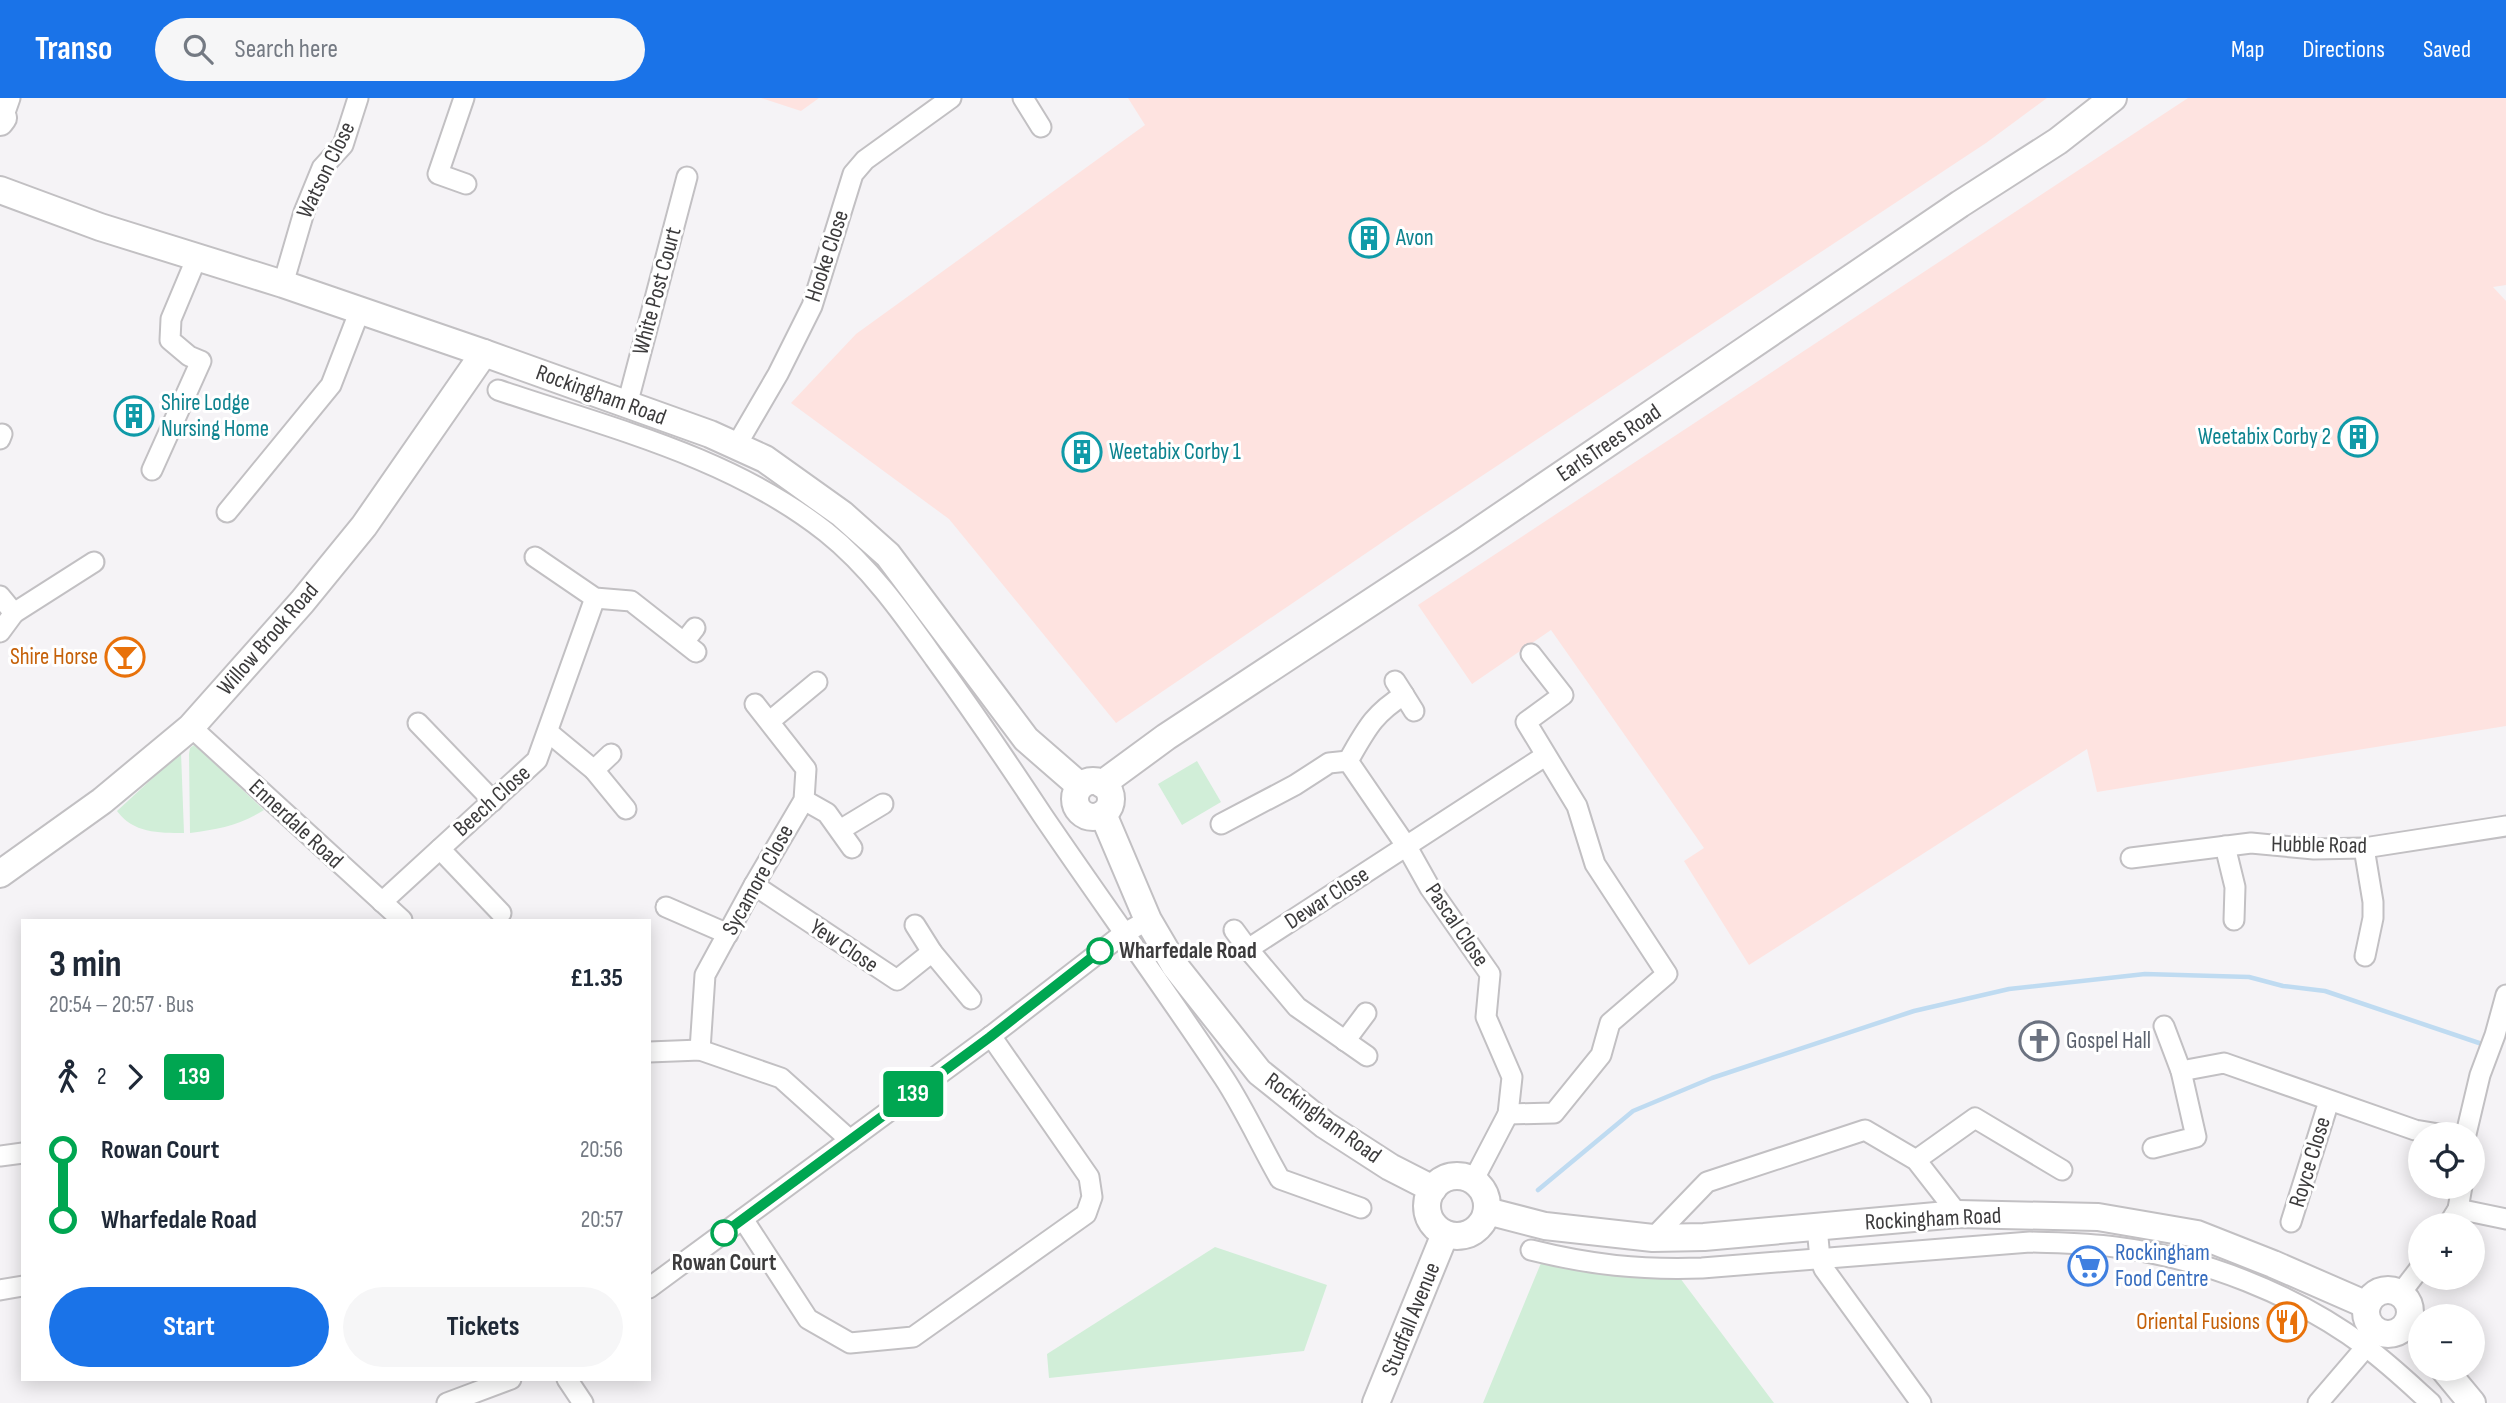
<!DOCTYPE html>
<meta charset="utf-8">
<style>
:root{--surface:#fff;--page:#f6f6f7;--text:#1f2937;--muted:#747a83;--accent:#1a73e8}
body{margin:0;font-family:"Sofia Sans Condensed",sans-serif;background:var(--page);color:var(--text);height:100vh;display:flex;flex-direction:column;font-size:26px;white-space:nowrap}
*{box-sizing:border-box;margin:0}
p{font-size:23px;color:var(--muted)}
.icon{flex:none;width:38px;height:38px;fill:none;stroke:currentColor;stroke-width:2;stroke-linecap:round;stroke-linejoin:round}
.map{position:relative;flex:1;overflow:hidden}
.details{position:absolute;left:21px;top:821px;width:630px;height:462px;display:flex;flex-direction:column;background:var(--surface);border-radius:0px;box-shadow:0 4px 18px #0003}
.details>*{flex:none}
.badge{padding:0 14px;border-radius:5px;font-size:24px;line-height:46px}
.controls{position:absolute;left:2408px;top:1024px;display:grid;gap:14px}
.controls a{display:grid;place-items:center;width:77px;height:77px;border-radius:50%;background:var(--surface);box-shadow:0 4px 18px #0003;font-size:35px}
.map>.badge{position:absolute;translate:-50% -50%;box-shadow:0 0 0 4px #fff}
.legs{display:flex;align-items:center;gap:10px;height:77px;padding:0 28px;font-size:23px}
.legs p{margin-inline-start:auto}
.overview{display:flex;align-items:center;justify-content:space-between;height:119px;padding:0 28px}
h1{font-size:38px;font-weight:700;line-height:52px}
.cta{display:flex;gap:14px;margin-top:auto;padding:14px 28px}
.cta a{flex:1;height:80px;border-radius:42px;background:var(--accent);color:#fff;font-size:28px;font-weight:700;line-height:80px;text-align:center}
.cta a+a{background:var(--page);color:var(--text)}
ul{padding:0 28px;list-style:none}
li{display:flex;align-items:center;gap:24px;height:70px;font-size:26px}
li i{display:grid;place-items:center;width:10px;height:100%;margin:0 9px;background:currentColor}
li i::after{content:'';width:18px;height:18px;margin:-9px;border:5px solid;border-radius:50%;background:var(--surface)}
li p{margin-inline-start:auto}
li:first-child i{background:linear-gradient(#0000 50%,currentColor 0)}
li:last-child i{background:linear-gradient(currentColor 50%,#0000 0)}
header{display:flex;align-items:center;gap:42px;box-sizing:border-box;height:98px;padding:0 35px;background:var(--accent);color:#fff}
header strong{font-size:33px}
nav{display:flex;gap:38px;margin-inline-start:auto;font-size:24px}
.search{width:490px;height:63px;background:var(--page);display:flex;align-items:center;gap:18px;box-sizing:border-box;padding:0 24px;border-radius:38px;color:var(--muted);font-size:26px}
.map>svg:first-child{display:block}
.industrial{fill:#fee3e0}
.green{fill:#d1eed8}
.lines{fill:none;stroke-linecap:round;stroke-linejoin:round}
.stream{stroke:#bfdbf1;stroke-width:4.5}
.street-casing{stroke:#c2c0c3;stroke-width:23}
.secondary-casing{stroke:#c2c0c3;stroke-width:30}
.street{stroke:#fff;stroke-width:19}
.secondary{stroke:#fff;stroke-width:26}
.line-1-casing{stroke:#fff;stroke-width:16}
.line-1{stroke:#00a651;stroke-width:10}
.stop-1-dot{fill:#fff;stroke:#00a651;stroke-width:3.5}
.labels{text-anchor:middle;dominant-baseline:central;stroke-width:6;stroke-linejoin:round;paint-order:stroke}
.street-label{font-size:23px;fill:#3c3b3c;stroke:#fff}
.culture-label{font-size:23px;fill:#0d838f;stroke:#fff;text-anchor:start}
.food-label{font-size:23px;fill:#c56008;stroke:#fff;text-anchor:end}
.stop-label{font-size:23px;font-weight:bold;fill:#3c3b3c;stroke:#fff;text-anchor:start}
.worship-label{font-size:23px;fill:#5b616d;stroke:#fff;text-anchor:start}
.shop-label{font-size:23px;fill:#366cbe;stroke:#fff;text-anchor:start}
</style>
<header>
<strong>Transo</strong>
<div class="search"><svg class="icon" aria-label="search" viewBox="0 0 24 24"><circle cx="10" cy="10" r="6"/><path d="M15 15l6 6"/></svg>Search here</div>
<nav><a>Map</a><a>Directions</a><a>Saved</a></nav>
</header>
<div class="map">
<svg width="2506" height="1305" viewBox="0 0 2506 1305">
<rect width="100%" height="100%" fill="#f5f3f6"/>
<g class="industrial">
<polygon points="761,0 819,0 801,13"/>
<polygon points="1128,0 2047,0 1986,45 1412,424 1116,625 949,421 791,305 856,236 1145,27"/>
<polygon points="2188,0 2506,0 2506,187 2493,189 2506,203 2506,628 2097,694 2087,651 1749,867 1684,763 1704,750 1551,532 1472,586 1418,507"/>
</g>
<g class="green">
<path d="M194 647 200 652 264 712C239 728 219 731 190 735L189 656 190 650Z"/>
<path d="M181 654 184 735C158 735 133 735 117 713Z"/>
<polygon points="1197,663 1221,704 1182,727 1158,686"/>
<polygon points="1215,1149 1327,1187 1304,1253 1049,1280 1047,1256"/>
<polygon points="1541,1165 1584,1172 1680,1180 1774,1305 1483,1305"/>
</g>
<g class="lines">
<polyline class="stream" points="1538,1092 1633,1013 1712,980 1914,913 2009,891 2145,876 2249,879 2283,888 2325,893 2485,947"/>
<g class="street-casing">
<g id="street">
<polyline points="464,0 438,76 466,86"/>
<polyline points="1023,0 1041,29"/>
<polyline points="3,20 10,0"/>
<polyline points="283,186 304,114 322,70 343,47 358,0"/>
<path d="M498 292C610 330 731 359 826 434 870 469 903 516 935 561 972 612 1008 665 1043 718 1103 806 1165 891 1224 980 1245 1012 1261 1048 1280 1081L1361 1110"/>
<polyline points="627,307 687,79"/>
<polyline points="0,341 2,336"/>
<polyline points="736,348 778,276 812,208 853,76 865,62 951,0"/>
<polyline points="152,372 201,263 189,258 170,242 171,221 197,159"/>
<polyline points="227,414 331,287 360,212"/>
<polyline points="535,459 595,500 631,503 696,554"/>
<polyline points="0,498 14,515 0,534"/>
<polyline points="14,515 94,464"/>
<polyline points="684,544 695,530"/>
<polyline points="1404,597 1414,613"/>
<polyline points="770,623 817,584"/>
<polyline points="418,625 493,703"/>
<polyline points="191,629 402,822"/>
<polyline points="548,634 594,672 626,711"/>
<path d="M1348 663C1366 632 1373 616 1404 597L1395 583"/>
<polyline points="594,672 611,656"/>
<polyline points="804,702 827,715 852,750"/>
<polyline points="1221,726 1295,687 1329,665 1348,663 1407,749 1430,790 1490,876 1486,919 1512,979 1508,1016 1473,1083"/>
<polyline points="840,732 883,706"/>
<polyline points="2225,748 2235,789 2234,822"/>
<polyline points="2364,750 2373,804 2373,820 2365,858"/>
<polyline points="440,751 501,815"/>
<polyline points="2131,760 2251,745 2314,751 2364,750 2506,728"/>
<polyline points="754,787 897,882 932,854 971,901"/>
<polyline points="382,804 537,662 595,500"/>
<polyline points="666,809 728,836"/>
<polyline points="915,827 932,854"/>
<polyline points="1234,832 1248,851"/>
<polyline points="1345,943 1366,915"/>
<polyline points="700,952 705,877 754,787 804,702 806,671 755,606"/>
<polyline points="649,954 700,952 781,980 850,1042"/>
<polyline points="1367,958 1297,909 1248,851 1545,658"/>
<polyline points="2181,973 2224,965 2415,1032 2439,1036"/>
<polyline points="1508,1016 1554,1015 1601,957 1610,925 1667,876 1595,766 1577,708 1526,624 1563,597 1531,556"/>
<polyline points="2466,1036 2480,977 2495,937 2506,897"/>
<polyline points="2153,1050 2196,1039 2181,973 2164,928"/>
<polyline points="0,1058 23,1055"/>
<polyline points="1916,1062 1975,1020 2062,1072"/>
<polyline points="2458,1111 2506,1121"/>
<polyline points="743,1121 808,1221 850,1245 913,1239 1086,1116 1092,1099 1089,1079 991,938"/>
<polyline points="2291,1124 2329,1003"/>
<polyline points="2448,1127 2458,1111 2462,1088"/>
<polyline points="1817,1129 1820,1161 1824,1171 1921,1305"/>
<polyline points="1653,1140 1707,1084 1865,1032 1916,1062 1958,1116"/>
<path d="M1531 1152C1591 1167 1639 1172 1702 1170L2030 1144C2058 1145 2087 1145 2115 1149 2203 1160 2295 1196 2366 1249 2389 1266 2410 1286 2431 1305"/>
<polyline points="649,1190 991,938 1123,836 1148,822"/>
<polyline points="0,1192 23,1188"/>
<polyline points="2400,1196 2420,1170"/>
<polyline points="567,1281 583,1305"/>
<polyline points="447,1305 511,1281"/>
<polyline points="2318,1305 2366,1249 2377,1233"/>
</g>
</g>
<g class="secondary-casing">
<g id="secondary">
<polyline points="0,24 3,20"/>
<polyline points="0,92 100,129 283,186 484,255 710,336 765,361 842,416 888,457 1026,641 1080,688"/>
<circle cx="1093" cy="701" r="18"/>
<polyline points="1102,686 1166,639 1464,443 1960,106 2058,43 2113,0"/>
<polyline points="1103,716 1148,822 1175,868 1259,974 1325,1027 1390,1069 1433,1091"/>
<polyline points="0,776 102,703 191,629 302,504 364,428 484,255"/>
<circle cx="1457" cy="1108" r="30"/>
<polyline points="1487,1113 1545,1128 1653,1140 1704,1139 1958,1116 2098,1119 2197,1136 2273,1166 2367,1207"/>
<circle cx="2388" cy="1214" r="22"/>
<polyline points="2443,1270 2472,1305"/>
<polyline points="1376,1305 1445,1136"/>
</g>
</g>
<use href="#street" class="street"/>
<use href="#secondary" class="secondary"/>
</g>
<g class="lines">
<g class="line-1-casing">
<polyline id="line-1" points="724,1135 990,939 1100,853"/>
</g>
<use href="#line-1" class="line-1"/>
</g>
<defs>
<g id="building-ring" transform="scale(2.0125)"><circle r="9.5" fill="#fff" stroke="#0f9aa8" stroke-width="1.5"/><path d="M-4-6H4V6H1V3H-1V6H-4ZM-2.5-4.3h1.7v1.8h-1.7ZM.8-4.3h1.7v1.8H.8ZM-2.5-1h1.7V.8h-1.7ZM.8-1h1.7V.8H.8Z" fill="#0f9aa8"/></g>
<g id="bar-ring" transform="scale(2.0125)"><circle r="9.5" fill="#fff" stroke="#e8710a" stroke-width="1.5"/><path d="M-6-5H6L.8 .8V4.5H3.5V6h-7V4.5H-.8V.8Z" fill="#e8710a"/></g>
<g id="church-ring" transform="scale(2.0125)"><circle r="9.5" fill="#fff" stroke="#6b7280" stroke-width="1.5"/><path d="M-1.2-6h2.4v3.5h3.3v2.4h-3.3V6h-2.4V-.1h-3.3v-2.4h3.3Z" fill="#6b7280"/></g>
<g id="supermarket-ring" transform="scale(2.0125)"><circle r="9.5" fill="#fff" stroke="#3f7fe0" stroke-width="1.5"/><path d="M-6-5.5h2.5l.6 2H6L4.5 2H-2.5L-4.4-4H-6ZM-1.5 3.2a1.3 1.3 0 1 0 .1 0ZM3 3.2a1.3 1.3 0 1 0 .1 0Z" fill="#3f7fe0"/></g>
<g id="restaurant-ring" transform="scale(2.0125)"><circle r="9.5" fill="#fff" stroke="#e8710a" stroke-width="1.5"/><path d="M-5-6h1v4h1v-4h1v4h1v-4h1v5L-1.5 .5V6h-2V.5L-5-1ZM5-6V6H3V1.5H1.5Q1.5-4 5-6Z" fill="#e8710a"/></g>
</defs>
<g fill-rule="evenodd">
<use href="#building-ring" x="1369" y="140"/>
<use href="#building-ring" x="134" y="318"/>
<use href="#building-ring" x="2358" y="339"/>
<use href="#building-ring" x="1082" y="354"/>
<use href="#bar-ring" x="125" y="559"/>
<use href="#church-ring" x="2039" y="943"/>
<use href="#supermarket-ring" x="2088" y="1168"/>
<use href="#restaurant-ring" x="2287" y="1224"/>
</g>
<g class="stop-1-dot">
<circle cx="1100" cy="853" r="12"/>
<circle cx="724" cy="1135" r="12"/>
</g>
<g class="labels">
<g class="street-label">
<text transform="translate(326 72) rotate(-64)">Watson Close</text>
<text transform="translate(827 158) rotate(-72)">Hooke Close</text>
<text transform="translate(657 193) rotate(-75)">White Post Court</text>
<text transform="translate(601 297) rotate(20)">Rockingham Road</text>
<text transform="translate(1609 345) rotate(-34)">EarlsTrees Road</text>
<text transform="translate(268 541) rotate(-49)">Willow Brook Road</text>
<text transform="translate(492 703) rotate(-42)">Beech Close</text>
<text transform="translate(296 726) rotate(43)">Ennerdale Road</text>
<text transform="translate(2319 747) rotate(1)">Hubble Road</text>
<text transform="translate(758 782) rotate(-61)">Sycamore Close</text>
<text transform="translate(1327 800) rotate(-33)">Dewar Close</text>
<text transform="translate(1457 827) rotate(56)">Pascal Close</text>
<text transform="translate(844 848) rotate(34)">Yew Close</text>
<text transform="translate(1323 1020) rotate(36)">Rockingham Road</text>
<text transform="translate(2310 1064) rotate(-73)">Royce Close</text>
<text transform="translate(1933 1121) rotate(-3)">Rockingham Road</text>
<text transform="translate(1411 1221) rotate(-68)">Studfall Avenue</text>
</g>
<g class="culture-label">
<text x="1396" y="140">Avon</text>
<text x="161" y="305">Shire Lodge<tspan x="161" dy="26">Nursing Home</tspan></text>
<text x="2331" y="339" text-anchor="end">Weetabix Corby 2</text>
<text x="1109" y="354">Weetabix Corby 1</text>
</g>
<g class="food-label">
<text x="98" y="559">Shire Horse</text>
<text x="2260" y="1224">Oriental Fusions</text>
</g>
<g class="stop-label">
<text x="1119" y="853">Wharfedale Road</text>
<text x="724" y="1165" text-anchor="middle">Rowan Court</text>
</g>
<g class="worship-label">
<text x="2066" y="943">Gospel Hall</text>
</g>
<g class="shop-label">
<text x="2115" y="1155">Rockingham<tspan x="2115" dy="26">Food Centre</tspan></text>
</g>
</g>
</svg>
<div class="controls">
<a><svg class="icon" aria-label="locate" viewBox="0 0 24 24"><circle cx="12" cy="12" r="6"/><path d="M12 2v4M12 18v4M2 12h4M18 12h4"/></svg></a>
<a>+</a>
<a>−</a>
</div>
<b class="badge" style="left:913px;top:996px;background:#00a651;color:#fff">139</b>
<section class="details">
<div class="overview"><div><h1>3 min</h1><p>20:54 – 20:57 · Bus</p></div><b>£1.35</b></div>
<div class="legs"><svg class="icon" aria-label="walk" viewBox="0 0 24 24"><circle cx="13" cy="4" r="2"/><path d="M13 8l-2 6 4 7M11 14l-3 7M7 12l3-4h3l4 4"/></svg>2<svg class="icon" aria-label="forward" viewBox="0 0 24 24"><path d="M9 5l7 7-7 7"/></svg><b class="badge" style="background:#00a651;color:#fff">139</b></div>
<ul>
<li><i style="color:#00a651"></i><b>Rowan Court</b><p>20:56</p></li>
<li><i style="color:#00a651"></i><b>Wharfedale Road</b><p>20:57</p></li>
</ul>
<div class="cta"><a>Start</a><a>Tickets</a></div>
</section>
</div>
